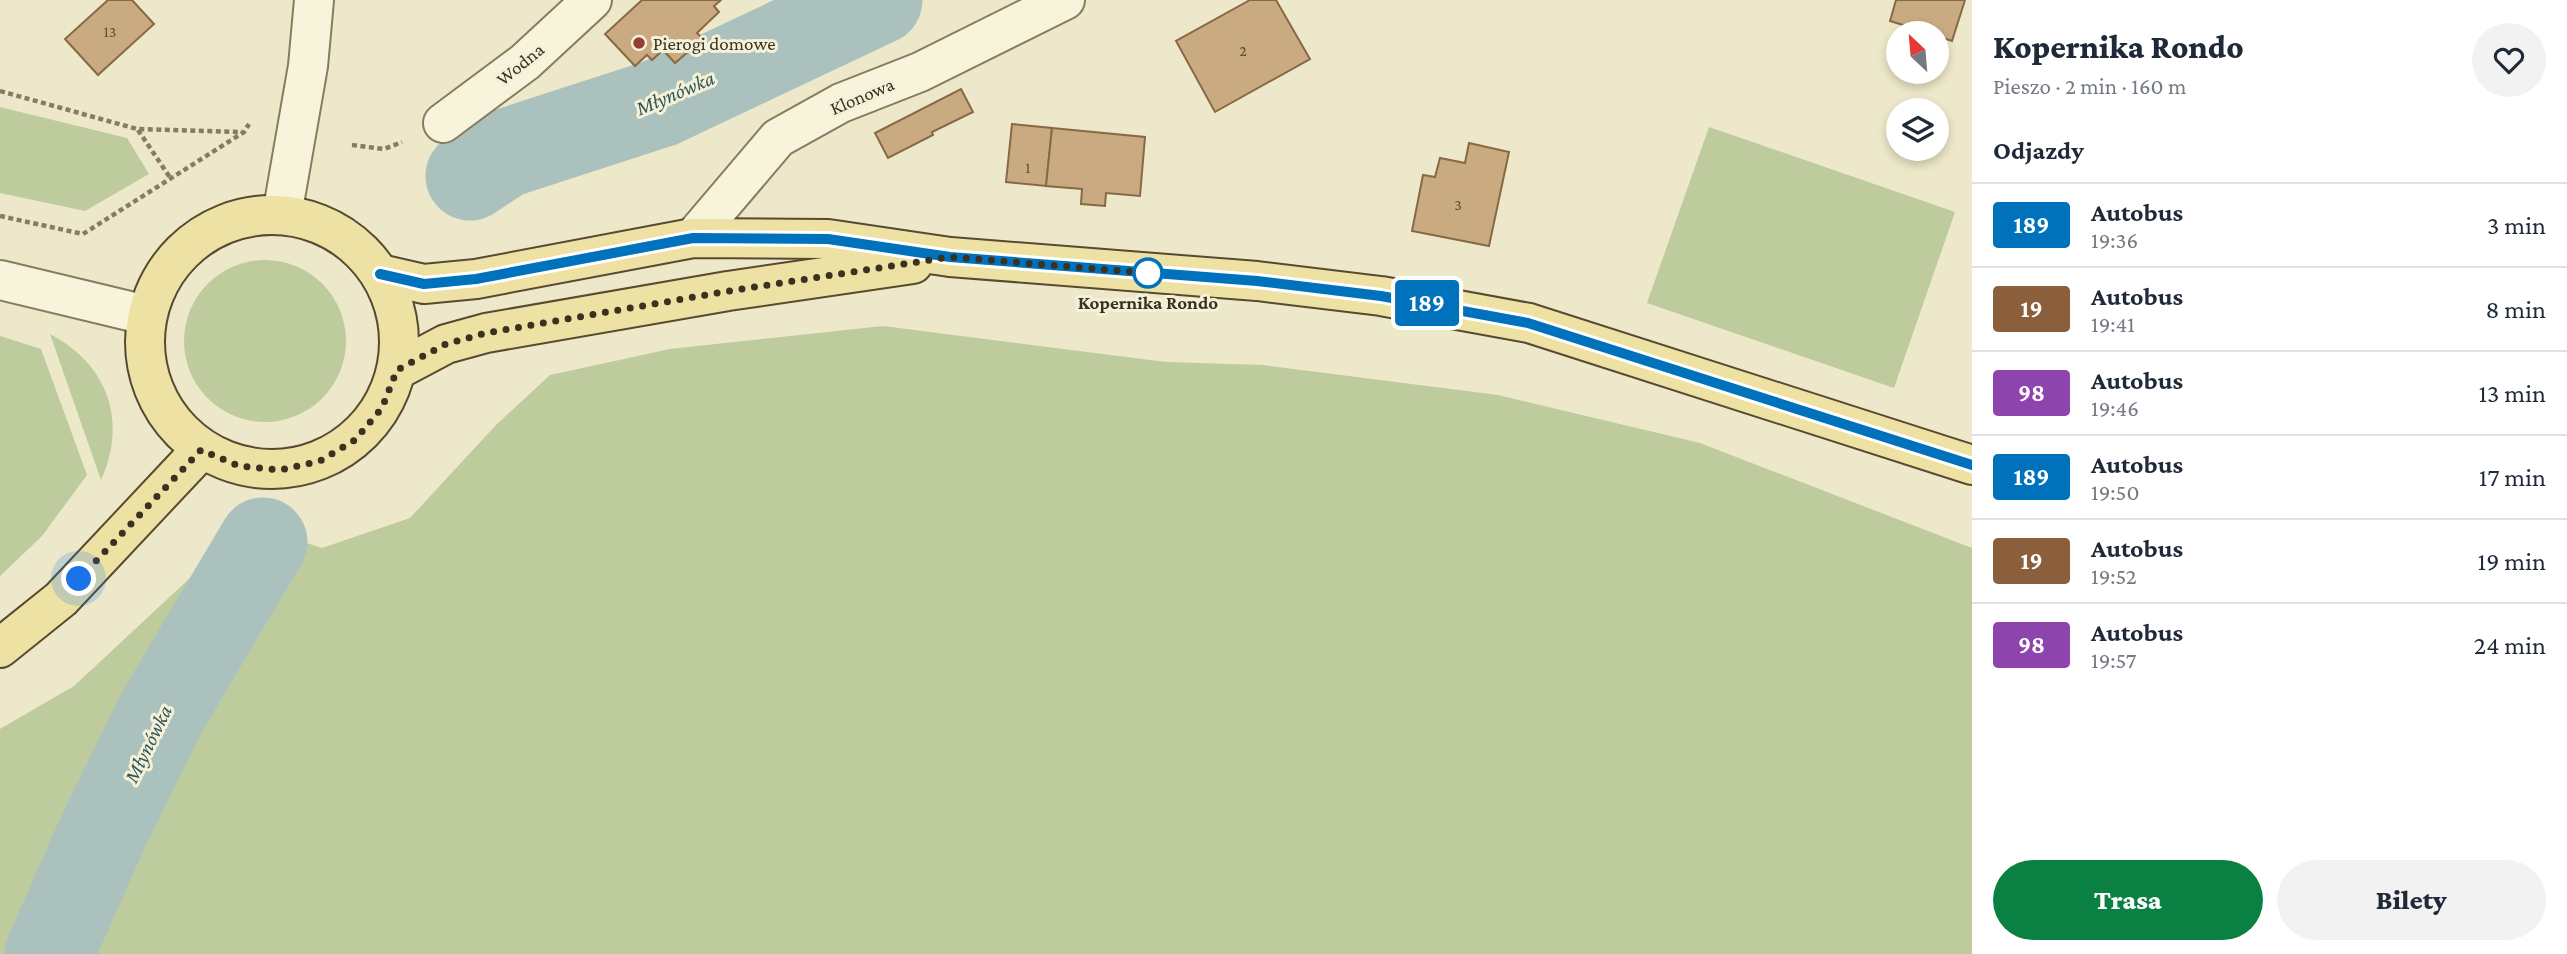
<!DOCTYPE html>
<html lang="pl">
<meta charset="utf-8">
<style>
:root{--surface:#fff;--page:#f2f2f3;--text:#1f2937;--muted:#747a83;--line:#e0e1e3;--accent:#0b8043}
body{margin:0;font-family:"Crimson Pro",serif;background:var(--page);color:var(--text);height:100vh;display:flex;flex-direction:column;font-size:26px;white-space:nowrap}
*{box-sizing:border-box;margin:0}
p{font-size:23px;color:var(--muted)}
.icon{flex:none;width:38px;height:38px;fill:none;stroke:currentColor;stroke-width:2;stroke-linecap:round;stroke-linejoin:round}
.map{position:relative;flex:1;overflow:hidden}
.panel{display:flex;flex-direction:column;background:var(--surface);width:595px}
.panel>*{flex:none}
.badge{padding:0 14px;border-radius:5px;font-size:24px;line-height:46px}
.needle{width:46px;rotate:334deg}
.fabs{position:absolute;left:1886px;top:21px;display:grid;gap:14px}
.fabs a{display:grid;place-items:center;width:63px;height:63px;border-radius:50%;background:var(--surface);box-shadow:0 4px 10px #0003;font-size:35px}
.you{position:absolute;width:35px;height:35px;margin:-18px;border:5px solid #fff;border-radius:50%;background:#1a73e8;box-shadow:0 0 0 10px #1a73e833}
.map>.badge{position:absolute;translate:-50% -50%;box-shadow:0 0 0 4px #fff}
h2{padding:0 21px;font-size:26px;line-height:63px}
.round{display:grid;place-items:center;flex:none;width:74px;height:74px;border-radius:37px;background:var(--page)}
.overview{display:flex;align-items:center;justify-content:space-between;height:119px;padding:0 21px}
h1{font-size:33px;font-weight:800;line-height:52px}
.primary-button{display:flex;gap:14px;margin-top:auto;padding:14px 21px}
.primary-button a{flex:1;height:80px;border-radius:42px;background:var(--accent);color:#fff;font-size:28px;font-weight:800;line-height:80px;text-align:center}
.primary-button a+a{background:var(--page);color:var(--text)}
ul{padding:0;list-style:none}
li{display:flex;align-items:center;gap:21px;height:84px;padding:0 21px;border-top:2px solid var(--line)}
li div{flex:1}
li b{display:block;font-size:26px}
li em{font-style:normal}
li .badge{min-width:77px;font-weight:700;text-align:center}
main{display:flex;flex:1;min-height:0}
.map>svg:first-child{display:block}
.green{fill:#becb9d}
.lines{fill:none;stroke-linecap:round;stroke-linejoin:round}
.river{stroke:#aac1be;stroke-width:89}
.building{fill:#c9aa81;stroke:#876945;stroke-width:2}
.minor-casing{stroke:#887b5e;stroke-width:42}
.tertiary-casing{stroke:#887b5e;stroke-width:42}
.primary-casing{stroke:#574932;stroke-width:42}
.path{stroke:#887b5e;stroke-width:4.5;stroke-dasharray:5 3.5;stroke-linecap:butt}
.minor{stroke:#f8f4dc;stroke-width:38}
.tertiary{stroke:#f8f4dc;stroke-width:38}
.primary{stroke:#ede2a4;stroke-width:38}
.line-casing{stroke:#fff;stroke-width:16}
.line{stroke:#0072bc;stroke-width:10}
.walk{stroke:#3a3121;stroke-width:7;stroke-dasharray:0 12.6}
.poi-dot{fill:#954031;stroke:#f4f1d8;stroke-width:2.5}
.stop-dot{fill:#fff;stroke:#0072bc;stroke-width:3.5}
.labels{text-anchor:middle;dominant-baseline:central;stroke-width:6;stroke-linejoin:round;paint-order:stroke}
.number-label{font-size:16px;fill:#5e4f39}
.poi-label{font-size:19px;fill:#3a3121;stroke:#f4f1d8;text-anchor:start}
.street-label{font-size:19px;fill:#3a3121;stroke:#f4f1d8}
.stop-label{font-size:19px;font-weight:bold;fill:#3a3121;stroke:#f4f1d8}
.water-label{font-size:21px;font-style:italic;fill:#315559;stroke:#f4f1d8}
</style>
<main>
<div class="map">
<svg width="1972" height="954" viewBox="0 0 1972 954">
<rect width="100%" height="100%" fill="#ede8c9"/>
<g class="green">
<polygon points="0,107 127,138 149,174 85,211 0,193"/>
<polygon points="1709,127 1955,212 1894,388 1647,303"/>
<circle cx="265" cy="341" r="81"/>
<polygon points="883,326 1166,362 1263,365 1498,395 1700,443 1972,548 1972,954 0,954 0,729 74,686 248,524 322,548 410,518 496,425 550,375 670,349"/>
<path d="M50 334C107 364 128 420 101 480Z"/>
<polygon points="0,336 41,349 87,475 42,536 0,576"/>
</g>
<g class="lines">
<g class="river">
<polyline points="470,176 503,154 660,103 878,0"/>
<polyline points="49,954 102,834 163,710 263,542"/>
</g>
</g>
<g class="building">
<polygon points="108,0 132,0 154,24 98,75 65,39"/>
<polygon points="642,0 721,0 714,6 719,12 697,33 703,39 675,63 663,50 652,60 647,55 635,66 605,34"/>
<polygon points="1250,0 1276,0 1310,59 1215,112 1176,41"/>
<polygon points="1896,0 1965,0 1952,41 1937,36 1937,33 1929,33 1890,21"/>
<polygon points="961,89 973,112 932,132 933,135 888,158 875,133"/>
<polygon points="1012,124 1052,128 1046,186 1006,182"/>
<polygon points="1052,128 1145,137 1140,196 1106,193 1105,206 1081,204 1082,189 1046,186"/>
<polygon points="1469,143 1509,152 1489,246 1412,231 1423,175 1435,177 1440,158 1465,163"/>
</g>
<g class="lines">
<g class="minor-casing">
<g id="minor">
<polyline points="443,123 525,62 592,0"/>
<polyline points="693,238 778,138 841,103 920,72 1065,0"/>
</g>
</g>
<g class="tertiary-casing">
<g id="tertiary">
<polyline points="282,215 308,66 314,0"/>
<polyline points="0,280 146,315"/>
</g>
</g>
<g class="primary-casing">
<g id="primary">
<circle cx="272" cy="342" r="127"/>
<polyline points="380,274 424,284 476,279 693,238 828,239 950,257 1257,281 1381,296 1529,323 1972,465"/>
<polyline points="397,370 446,344 486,333 728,291 913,264"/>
<polyline points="0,648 61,599 201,450"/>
</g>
</g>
<g class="path">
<polyline points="0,91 137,129 242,132"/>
<polyline points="138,130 171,179"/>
<polyline points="352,145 384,149 402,142"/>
<polyline points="0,216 83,234 244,132 249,124"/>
</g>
<use href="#minor" class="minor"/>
<use href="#tertiary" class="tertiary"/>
<use href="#primary" class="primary"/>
</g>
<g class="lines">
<g class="line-casing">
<polyline id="line" points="380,274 424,284 476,279 693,238 828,239 950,257 1257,281 1381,296 1528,323 1972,465"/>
</g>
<use href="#line" class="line"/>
<polyline class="walk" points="79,579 201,450 239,466 280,470 320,461 355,440 382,408 397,370 446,344 486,333 729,291 950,257 1148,273"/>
</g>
<circle class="poi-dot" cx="639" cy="43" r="7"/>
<circle class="stop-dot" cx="1148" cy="273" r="14"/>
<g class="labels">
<g class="number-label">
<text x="110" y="31">13</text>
<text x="1243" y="50">2</text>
<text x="1028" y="167">1</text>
<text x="1458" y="204">3</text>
</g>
<g class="poi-label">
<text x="653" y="43">Pierogi domowe</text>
</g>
<g class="street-label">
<text transform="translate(520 64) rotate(-39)">Wodna</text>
<text transform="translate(862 96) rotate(-23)">Klonowa</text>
</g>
<g class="stop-label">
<text x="1148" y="302">Kopernika Rondo</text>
</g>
<g class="water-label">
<text transform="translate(675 93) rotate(-23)">Młynówka</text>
<text transform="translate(148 744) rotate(-64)">Młynówka</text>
</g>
</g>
</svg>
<div class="fabs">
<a><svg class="needle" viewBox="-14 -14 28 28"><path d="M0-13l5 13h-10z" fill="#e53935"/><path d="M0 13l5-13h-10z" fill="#747a83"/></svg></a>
<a><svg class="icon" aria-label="layers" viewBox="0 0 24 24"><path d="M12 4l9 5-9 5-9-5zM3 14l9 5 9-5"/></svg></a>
</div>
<div class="you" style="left:79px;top:579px"></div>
<b class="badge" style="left:1427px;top:303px;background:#0072bc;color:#fff">189</b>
</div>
<section class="panel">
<div class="overview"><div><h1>Kopernika Rondo</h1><p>Pieszo · 2 min · 160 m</p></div><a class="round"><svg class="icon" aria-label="heart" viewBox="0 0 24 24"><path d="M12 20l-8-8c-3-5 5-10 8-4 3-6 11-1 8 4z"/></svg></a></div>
<h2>Odjazdy</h2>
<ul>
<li><span class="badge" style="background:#0072bc;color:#fff">189</span><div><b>Autobus</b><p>19:36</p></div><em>3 min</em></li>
<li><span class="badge" style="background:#8b5e3c;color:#fff">19</span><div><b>Autobus</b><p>19:41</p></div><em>8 min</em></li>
<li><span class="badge" style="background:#8e44ad;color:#fff">98</span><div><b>Autobus</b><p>19:46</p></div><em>13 min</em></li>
<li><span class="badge" style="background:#0072bc;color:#fff">189</span><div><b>Autobus</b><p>19:50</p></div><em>17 min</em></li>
<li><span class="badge" style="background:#8b5e3c;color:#fff">19</span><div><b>Autobus</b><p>19:52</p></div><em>19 min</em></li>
<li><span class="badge" style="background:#8e44ad;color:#fff">98</span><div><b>Autobus</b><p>19:57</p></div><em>24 min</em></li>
</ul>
<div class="primary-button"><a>Trasa</a><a>Bilety</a></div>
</section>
</main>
